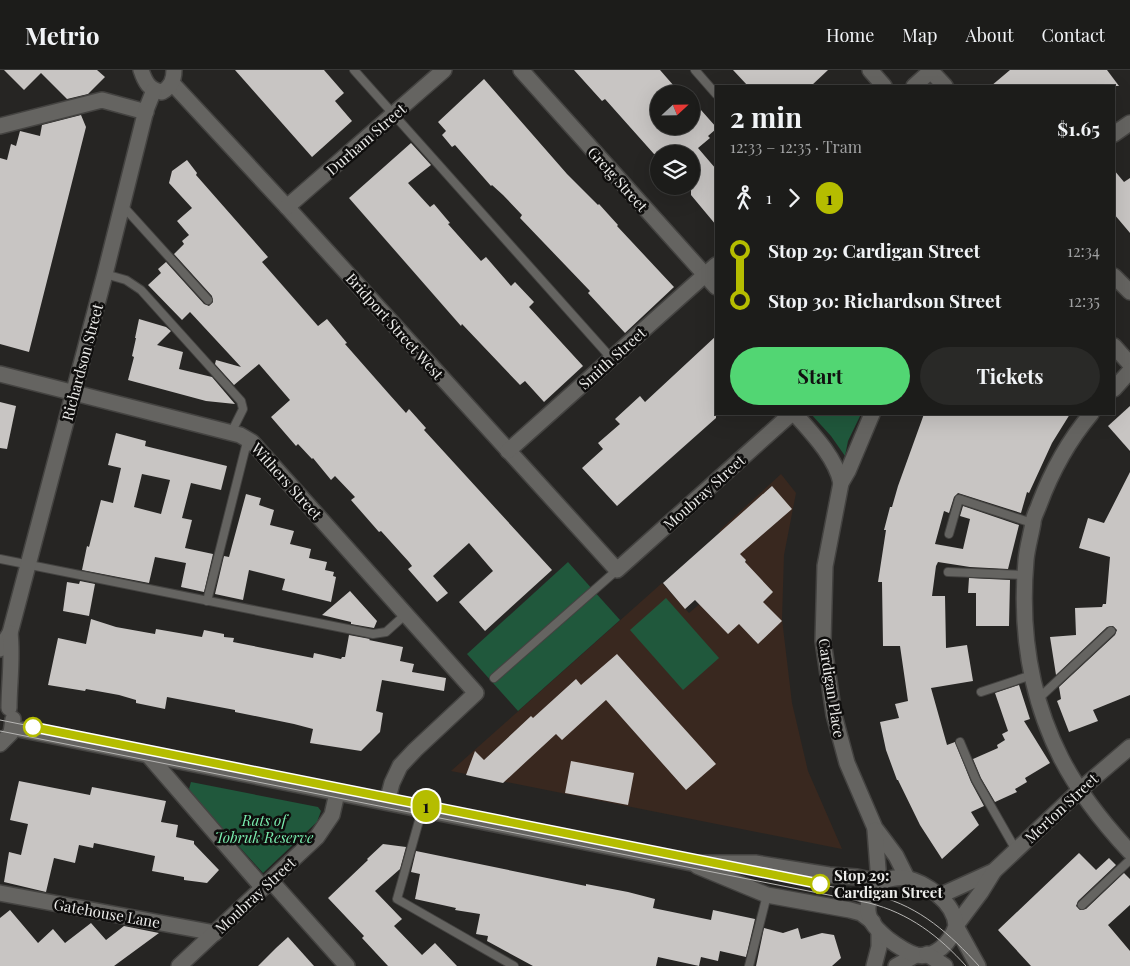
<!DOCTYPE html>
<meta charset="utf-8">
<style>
:root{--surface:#1c1c1a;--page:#292927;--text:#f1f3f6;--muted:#a0a1a2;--line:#3a3a39;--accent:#52d673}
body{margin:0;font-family:"Playfair Display",serif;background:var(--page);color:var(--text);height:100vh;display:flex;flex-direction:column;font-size:19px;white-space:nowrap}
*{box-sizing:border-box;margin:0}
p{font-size:16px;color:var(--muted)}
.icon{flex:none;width:28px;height:28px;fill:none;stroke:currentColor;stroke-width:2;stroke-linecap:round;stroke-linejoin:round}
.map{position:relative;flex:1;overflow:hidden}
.panel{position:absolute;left:715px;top:15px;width:400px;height:330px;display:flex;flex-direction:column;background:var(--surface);border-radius:0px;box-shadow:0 5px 20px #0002,0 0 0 1px var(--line)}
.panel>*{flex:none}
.badge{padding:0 10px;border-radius:16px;font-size:18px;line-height:32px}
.needle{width:32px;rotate:68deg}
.controls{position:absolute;left:650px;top:15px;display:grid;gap:10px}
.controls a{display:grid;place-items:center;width:50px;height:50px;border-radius:50%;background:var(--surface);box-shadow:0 5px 20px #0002,0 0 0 1px var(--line);font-size:25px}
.map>.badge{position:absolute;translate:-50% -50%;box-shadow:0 0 0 2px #fff}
.legs{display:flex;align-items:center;gap:8px;height:55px;padding:0 15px;font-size:16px}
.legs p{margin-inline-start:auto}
.head{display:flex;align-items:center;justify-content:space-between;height:85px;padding:0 15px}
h1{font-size:28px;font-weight:700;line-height:38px}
.action{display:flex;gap:10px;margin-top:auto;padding:10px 15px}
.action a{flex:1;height:58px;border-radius:30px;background:var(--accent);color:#111;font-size:20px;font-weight:700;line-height:58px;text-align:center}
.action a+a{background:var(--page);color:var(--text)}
ul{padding:0 15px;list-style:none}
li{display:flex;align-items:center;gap:18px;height:50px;font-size:19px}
li i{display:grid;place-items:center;width:8px;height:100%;margin:0 6px;background:currentColor}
li i::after{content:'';width:12px;height:12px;margin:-6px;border:4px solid;border-radius:50%;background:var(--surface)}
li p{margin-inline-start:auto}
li:first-child i{background:linear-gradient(#0000 50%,currentColor 0)}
li:last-child i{background:linear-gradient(currentColor 50%,#0000 0)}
header{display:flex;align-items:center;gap:30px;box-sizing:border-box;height:70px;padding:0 25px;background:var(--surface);border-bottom:1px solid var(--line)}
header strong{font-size:24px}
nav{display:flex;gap:28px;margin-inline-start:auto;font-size:18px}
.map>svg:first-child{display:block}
.education{fill:#39281f}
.green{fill:#20583c}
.building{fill:#c8c5c3;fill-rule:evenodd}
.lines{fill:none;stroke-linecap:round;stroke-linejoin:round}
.service-casing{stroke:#444341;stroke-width:10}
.minor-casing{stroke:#444341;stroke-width:18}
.tertiary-casing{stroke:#444341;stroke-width:18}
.service{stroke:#656461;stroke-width:8}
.minor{stroke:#656461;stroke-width:15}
.tertiary{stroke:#656461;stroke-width:15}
.tram{stroke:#b6b5b3;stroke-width:1}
.line-1-casing{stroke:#fff;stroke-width:11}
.line-1{stroke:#b5bd00;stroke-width:8}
.stop-1-dot{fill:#fff;stroke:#b5bd00;stroke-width:2.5}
.labels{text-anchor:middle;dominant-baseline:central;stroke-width:5;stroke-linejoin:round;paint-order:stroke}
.street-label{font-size:15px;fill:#ebebe9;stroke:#0f0e0d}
.park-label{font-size:15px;font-style:italic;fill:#79ecae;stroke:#0f0e0d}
.stop-label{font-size:15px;font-weight:bold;fill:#ebebe9;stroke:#0f0e0d;text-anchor:start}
</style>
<header>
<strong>Metrio</strong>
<nav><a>Home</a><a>Map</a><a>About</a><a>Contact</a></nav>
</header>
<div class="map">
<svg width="1130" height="896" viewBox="0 0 1130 896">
<rect width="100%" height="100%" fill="#262523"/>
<polygon class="education" points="781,404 796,423 784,485 782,549 792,633 808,701 842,779 451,701 662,513 689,543 710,525 746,491 719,461"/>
<g class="green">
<polygon points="811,344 861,344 848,371 845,386 831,366"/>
<polygon points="568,492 620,550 518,641 467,584"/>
<polygon points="666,528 719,588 683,620 630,560"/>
<polygon points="191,712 318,737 321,741 317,752 263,803 195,728 189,719"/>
</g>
<g class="building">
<polygon points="4,0 97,0 105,7 88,24 67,29 41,3 24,20"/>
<polygon points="235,0 324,0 344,23 335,31 352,51 312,87"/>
<polygon points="574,0 660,0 681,24 659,24 659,56 691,56 691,49 701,40 716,57 716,59 708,66 710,68 698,78 716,99 716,155 691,125 691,84 654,84 605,29 602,31"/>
<polygon points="733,0 828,0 811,16 748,16"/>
<polygon points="1010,0 1107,0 1119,16 991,16"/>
<polygon points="484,9 567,104 598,135 599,134 608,144 618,155 617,156 674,217 625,263 588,223 590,221 520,148 522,145 503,125 492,115 491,116 455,75 452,77 442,65 446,61 438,52"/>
<polygon points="81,45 86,57 29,282 0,274 0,88 7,90 11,74 16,76 20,61 40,66 42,55"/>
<polygon points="411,73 431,95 408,113 430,137 434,134 450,153 448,154 481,191 486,187 511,216 515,212 534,232 529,237 583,296 544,332 525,311 520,315 462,254 461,256 349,128"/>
<polygon points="187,90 197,103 196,105 268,187 262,192 318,256 327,249 347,273 345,274 389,324 406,343 409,339 426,358 424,360 552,500 485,561 459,532 493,501 469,473 433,506 448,523 437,532 408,499 412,496 409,492 381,461 379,462 351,430 355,427 335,406 331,410 313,388 312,389 298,374 296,376 271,347 290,330 259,294 234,315 215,294 216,290 241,297 190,242 182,250 148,215 161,203 158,199 166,192 204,234 209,236 213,232 212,226 174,184 184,174 182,171 189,165 177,151 192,138 169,113 172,101"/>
<polygon points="1114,100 1124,112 1130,108 1130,163 1114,144"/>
<polygon points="139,249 166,257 171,261 157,275 183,282 179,299 212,307 235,334 206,331 128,310 134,287 132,286 136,268 135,268"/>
<polygon points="716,266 716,348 617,436 582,398 603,379 598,373 620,354 615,349 640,326 645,332"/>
<polygon points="0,332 16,336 7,379 0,378"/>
<polygon points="1130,336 1130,381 1108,356"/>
<polygon points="924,344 1070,344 1052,373 1029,423 1027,422 1021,443 958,423 954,427 949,443 944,441 935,474 963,479 970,449 960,446 963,436 1019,455 1008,499 970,497 938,492 936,496 932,526 945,526 946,578 967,575 973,611 931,618 947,675 955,672 971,712 984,736 971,742 979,755 942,789 920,755 898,710 897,710 886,680 880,652 899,648 895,634 908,631 900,576 883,576 882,512 878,512 886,460 884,460 890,437 892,437 898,416"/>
<path d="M116 363 146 371 145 376 227 396 221 420 191 413 182 448 192 450 185 478 213 484 204 522 181 517 186 493 155 487 149 513 82 500 87 476 89 477 101 430 113 433 121 398 108 395ZM142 404 170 410 161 444 134 437Z"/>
<polygon points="1130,402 1130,625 1093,640 1098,651 1069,662 1057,631 1061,629 1059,617 1115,565 1117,560 1113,556 1107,557 1056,605 1050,567 1076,565 1075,538 1102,537 1103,534 1106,534 1110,487 1079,478 1088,448 1104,453"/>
<polygon points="772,416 792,439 740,484 746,490 745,492 773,522 763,532 782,551 758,574 739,554 728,564 695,530 685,539 663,513"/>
<polygon points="246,424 261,428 259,435 274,440 270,455 294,461 290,474 311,479 309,488 327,492 325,500 334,502 333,506 336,507 331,532 282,520 285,509 249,500 243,530 215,524 224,486 229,487"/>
<polygon points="969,508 1010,510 1009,556 976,556 976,523 968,523"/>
<polygon points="80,511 95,514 89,546 63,541 67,512 79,514"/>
<polygon points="350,521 377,551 374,558 351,554 351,552 322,545"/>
<polygon points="91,549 116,557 155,564 156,559 202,567 204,560 224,564 224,567 234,568 233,572 313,588 314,583 341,589 342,587 345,587 349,565 370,569 369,570 403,577 400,591 414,594 412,602 446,608 444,621 382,610 376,641 383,643 380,662 361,681 310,673 313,659 294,654 235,642 235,640 167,627 165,639 136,633 136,630 119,625 86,619 85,621 48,615 58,568 86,574"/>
<polygon points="617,584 716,694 686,720 606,630 562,670 556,664 503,713 466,705 475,681 484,690 531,646 533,648 576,609 581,615"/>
<polygon points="1019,615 1030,649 1024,651 1050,693 1025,708 1027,712 1015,719 1017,722 995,732 981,708 973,689 998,678 997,675 1005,670 1002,664 1008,661 995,623"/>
<polygon points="571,691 634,703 628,735 565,723"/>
<polygon points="19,711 90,725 92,717 166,731 161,752 178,755 176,767 194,771 194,774 219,800 207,813 184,810 184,807 152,801 155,786 94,773 93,778 79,775 75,793 54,788 46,822 4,812 9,782 21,785 28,754 10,750"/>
<polygon points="383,774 406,777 400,799 375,821 402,849 394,856 422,885 435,873 457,896 388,896 362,868 364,866 328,828 368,790 367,789"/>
<polygon points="416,781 586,816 586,814 628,822 655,829 653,838 711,850 713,840 755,849 746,887 720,881 718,891 701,887 699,896 658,887 656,896 533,896 487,871 488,866 476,864 480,844 455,840 456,838 415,829 420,804 411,802"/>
<polygon points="1079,783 1096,800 1109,788 1116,795 1078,831 1076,836 1080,840 1086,839 1124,803 1130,809 1130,835 1108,855 1130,881 1130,896 1031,896 998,860"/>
<polygon points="10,840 38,873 53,859 65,873 91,853 106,870 124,856 159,863 114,896 0,896 0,848"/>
<polygon points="764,858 783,863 798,858 801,869 822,863 834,865 841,888 832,896 756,896"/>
<polygon points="288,867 314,896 258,896 276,878"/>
</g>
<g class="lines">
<g class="service-casing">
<g id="service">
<polyline points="354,0 612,289"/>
<polyline points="695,0 716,24"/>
<polyline points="122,135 208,230"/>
<polyline points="105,204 126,210 141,220 241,331 243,339 231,363"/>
<polyline points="949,464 959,429 1032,453"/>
<polyline points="0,489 373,564 386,562 406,544"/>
<polyline points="948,502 1025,505"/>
<polyline points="207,531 248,368"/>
<polyline points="494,608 617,500"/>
<polyline points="981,622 1032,605"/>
<polyline points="1038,629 1111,561"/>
<polyline points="960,672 976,710 1016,780"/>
<polyline points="422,740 397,829 514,896"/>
<polyline points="1082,835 1130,790"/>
<polyline points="749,896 767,825"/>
</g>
</g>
<g class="minor-casing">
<g id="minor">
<polyline points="521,0 716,217"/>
<polyline points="870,0 884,16"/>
<polyline points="930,0 945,16"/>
<polyline points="172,13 287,137 617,500 791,344"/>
<polyline points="914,16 932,0"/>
<polyline points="0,56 102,30 146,42"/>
<polyline points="1114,64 1130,53"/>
<polyline points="287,137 444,0"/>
<polyline points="1114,206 1130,222"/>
<polyline points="1114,276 1130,294"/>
<polyline points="0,304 240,365 252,372 476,623 415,680 400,696 392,713 387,732"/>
<polyline points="1114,319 1130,301"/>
<path d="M795 344C812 363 836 388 841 413"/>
<polyline points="872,344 848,401 841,413 825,496 823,571 834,645 847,693 875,758 896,786 907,808"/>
<path d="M1091 344C1069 370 1051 403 1039 435 1037 441 1033 447 1033 453 1031 465 1027 478 1026 490 1020 558 1030 627 1061 688 1079 723 1104 754 1130 782"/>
<polyline points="508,381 716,195"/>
<polyline points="148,685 263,818"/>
<polyline points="875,760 879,812"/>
<polyline points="271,811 347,896"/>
<polyline points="0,823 215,863"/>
<polyline points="939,826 994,801"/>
<polyline points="957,854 981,822 994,801 1081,719 1130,677"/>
<polyline points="179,896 317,767 332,745 337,723"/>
<polyline points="874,896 879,877 879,861"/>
<polyline points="896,896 916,885"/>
</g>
</g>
<g class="tertiary-casing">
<g id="tertiary">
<path d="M141 0C145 12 149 20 162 22 171 17 174 10 174 0"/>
<polyline points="0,579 10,563 105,204 146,40 154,20"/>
<path d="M9 638C9 613 13 588 10 563"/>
<polyline points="13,658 691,793 755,793 829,805 857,807 879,812"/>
<polyline points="0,674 11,663 13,649"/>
<polyline points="697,796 767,825 850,840 861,843 873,852"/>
<path d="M956 856C951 872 935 889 916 885 906 882 896 875 888 869 880 862 869 853 868 841 867 831 873 820 879 812 887 810 896 806 905 808 926 812 955 833 956 856L978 896"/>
<polyline points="927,884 945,896"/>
</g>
</g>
<use href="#service" class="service"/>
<use href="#minor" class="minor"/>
<use href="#tertiary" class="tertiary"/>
<g class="tram">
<path d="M0 650 878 826C920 837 950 864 979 896"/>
<path d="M0 661 869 833C909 843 939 866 966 896"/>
</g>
</g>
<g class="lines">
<g class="line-1-casing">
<polyline id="line-1" points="33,657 820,814"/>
</g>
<use href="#line-1" class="line-1"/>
</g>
<g class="stop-1-dot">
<circle cx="33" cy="657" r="9"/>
<circle cx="820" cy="814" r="9"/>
</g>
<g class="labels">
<g class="street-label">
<text transform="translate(366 69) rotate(-41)">Durham Street</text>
<text transform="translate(618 109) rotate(48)">Greig Street</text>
<text transform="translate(395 256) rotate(48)">Bridport Street West</text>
<text transform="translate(612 288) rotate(-42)">Smith Street</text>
<text transform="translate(82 292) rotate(-75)">Richardson Street</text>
<text transform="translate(287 411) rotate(48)">Withers Street</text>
<text transform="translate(704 422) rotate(-42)">Moubray Street</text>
<text transform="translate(832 618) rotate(81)">Cardigan Place</text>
<text transform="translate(1061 738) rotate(-43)">Merton Street</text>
<text transform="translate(255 825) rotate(-43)">Moubray Street</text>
<text transform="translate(107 843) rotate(10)">Gatehouse Lane</text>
</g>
<g class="park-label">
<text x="264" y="750">Rats of<tspan x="264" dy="17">Tobruk Reserve</tspan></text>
</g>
<g class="stop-label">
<text x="834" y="805">Stop 29:<tspan x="834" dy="17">Cardigan Street</tspan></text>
</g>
</g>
</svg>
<div class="controls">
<a><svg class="needle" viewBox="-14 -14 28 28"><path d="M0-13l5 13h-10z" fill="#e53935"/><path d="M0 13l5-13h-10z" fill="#a0a1a2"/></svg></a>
<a><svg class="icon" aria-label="layers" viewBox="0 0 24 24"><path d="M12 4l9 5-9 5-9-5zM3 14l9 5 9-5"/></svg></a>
</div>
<b class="badge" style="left:426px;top:736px;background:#b5bd00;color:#111">1</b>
<section class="panel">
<div class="head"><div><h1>2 min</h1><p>12:33 – 12:35 · Tram</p></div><b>$1.65</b></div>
<div class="legs"><svg class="icon" aria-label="walk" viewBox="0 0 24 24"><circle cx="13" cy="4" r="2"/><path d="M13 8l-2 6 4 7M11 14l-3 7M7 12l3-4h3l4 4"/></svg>1<svg class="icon" aria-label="forward" viewBox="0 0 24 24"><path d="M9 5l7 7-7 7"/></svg><b class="badge" style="background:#b5bd00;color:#111">1</b></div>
<ul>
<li><i style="color:#b5bd00"></i><b>Stop 29: Cardigan Street</b><p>12:34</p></li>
<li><i style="color:#b5bd00"></i><b>Stop 30: Richardson Street</b><p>12:35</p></li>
</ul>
<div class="action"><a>Start</a><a>Tickets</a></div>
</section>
</div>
